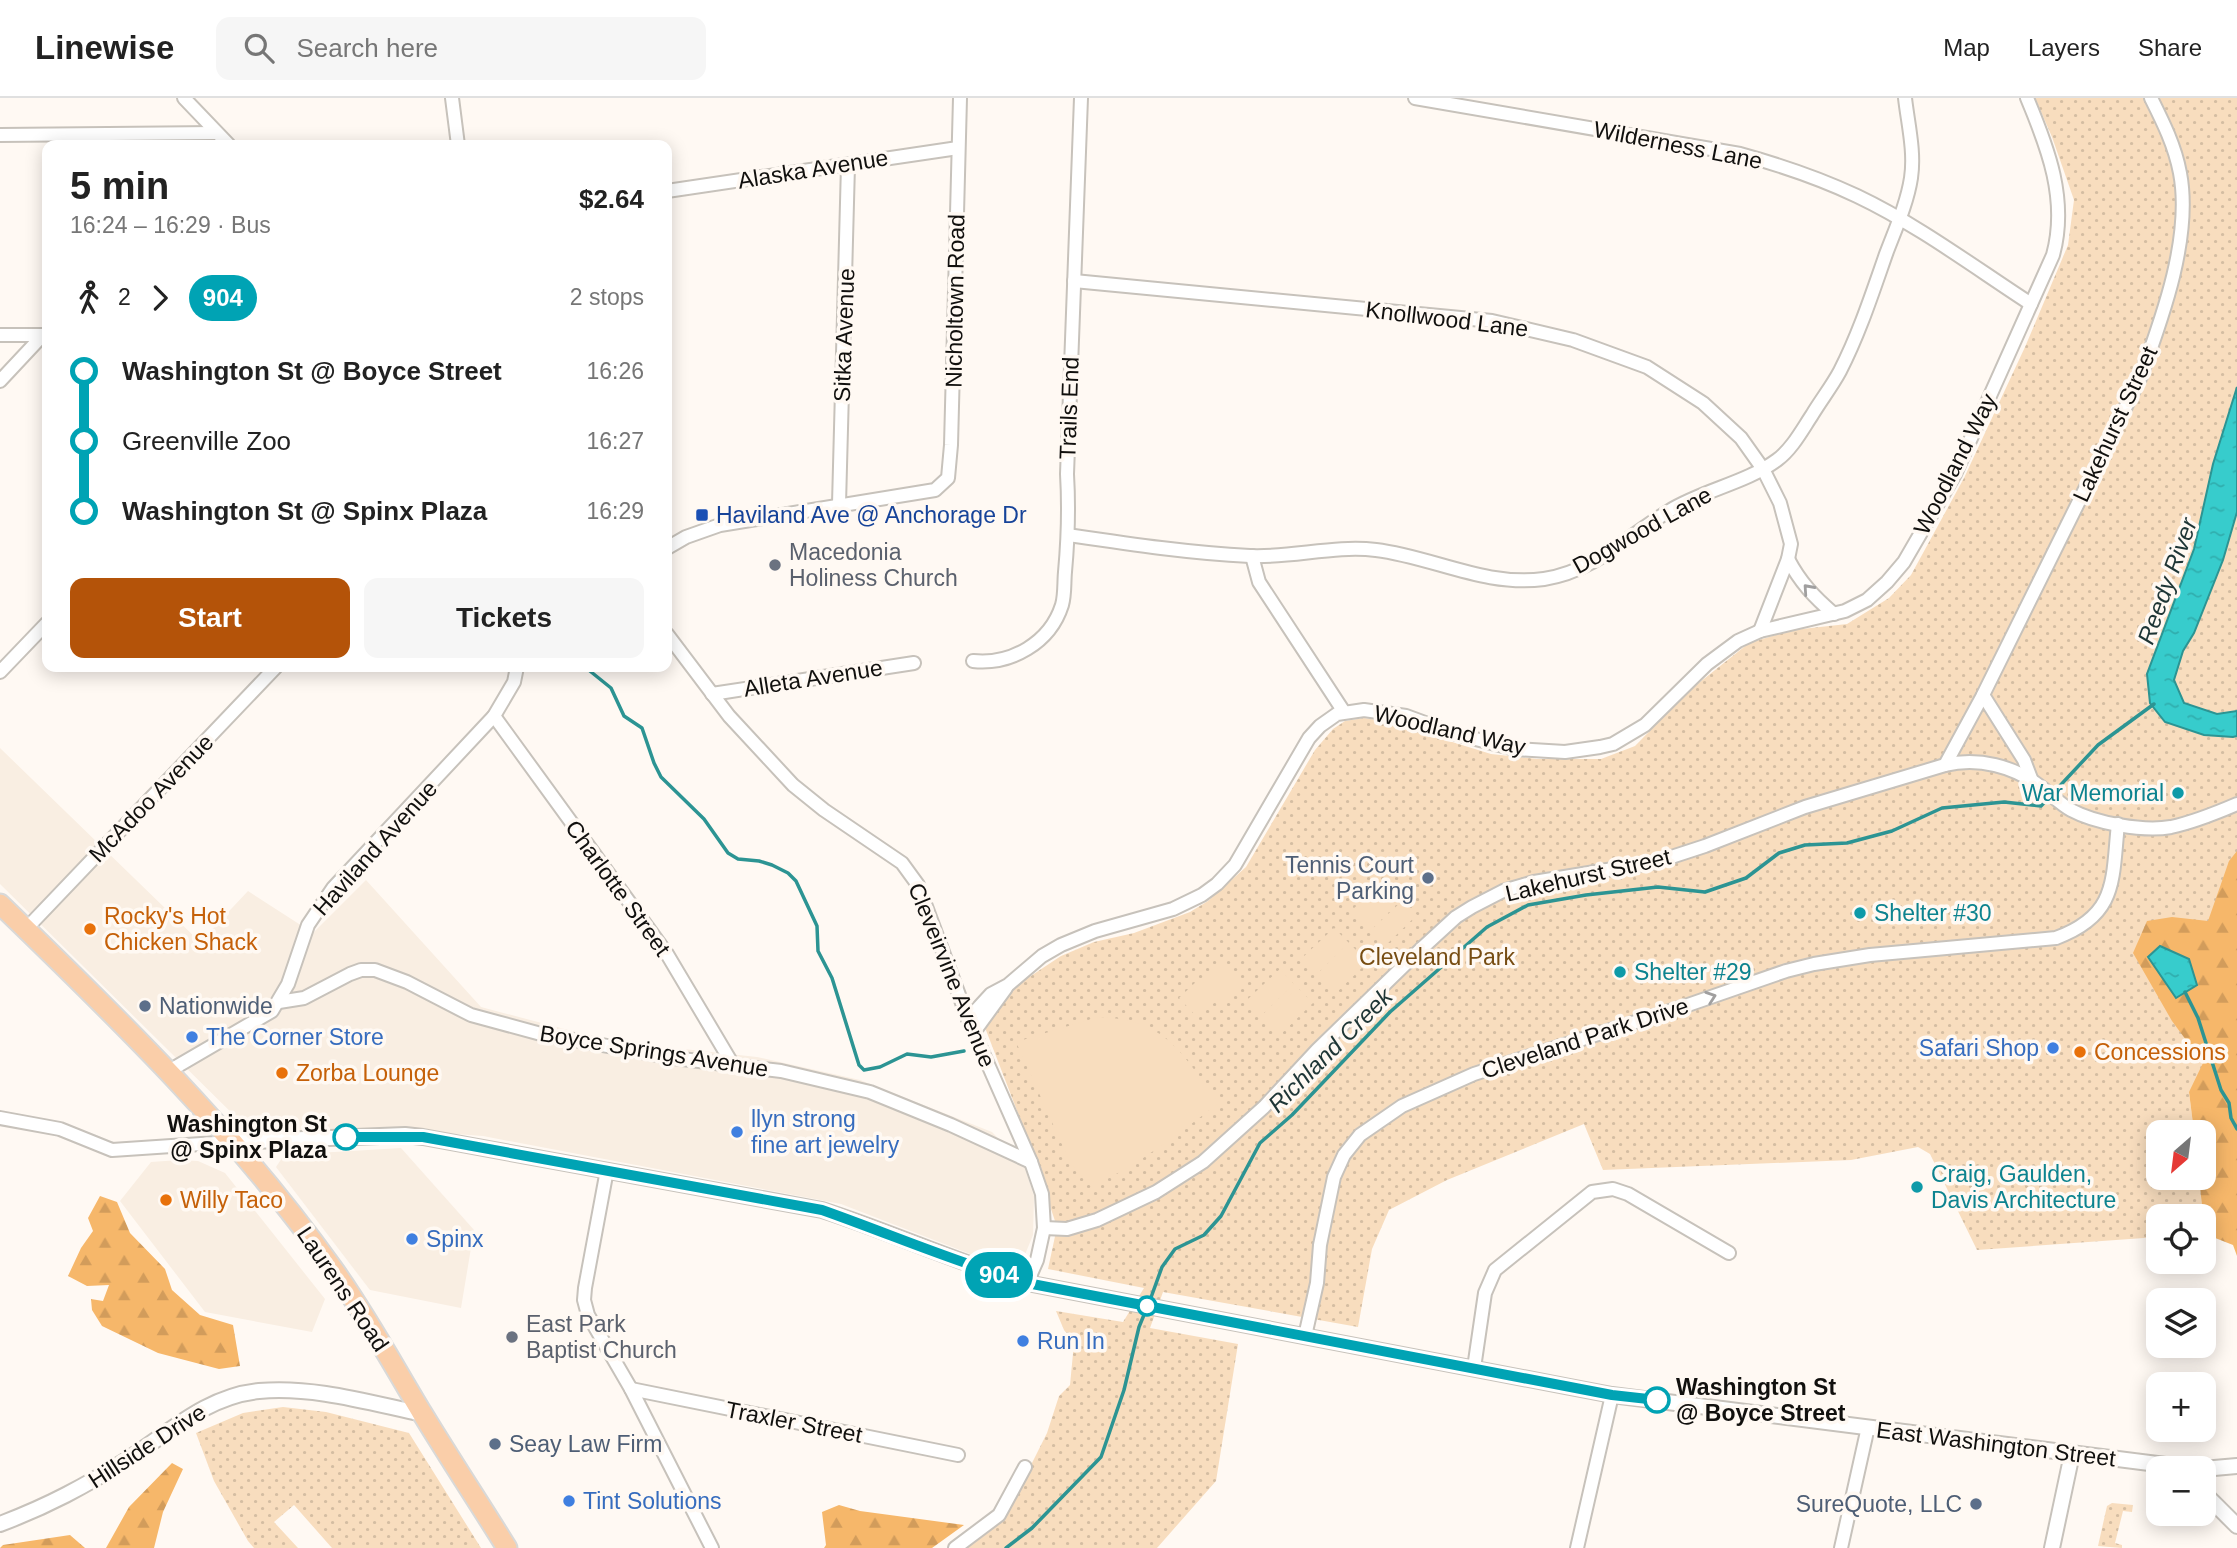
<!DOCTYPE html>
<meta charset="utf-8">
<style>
:root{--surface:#fff;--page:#f6f6f6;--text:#222;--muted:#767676;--line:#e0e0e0;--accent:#b45309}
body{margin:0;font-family:Helvetica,sans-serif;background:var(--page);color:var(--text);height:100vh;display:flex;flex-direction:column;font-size:26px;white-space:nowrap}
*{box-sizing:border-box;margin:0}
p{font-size:23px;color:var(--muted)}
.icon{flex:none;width:38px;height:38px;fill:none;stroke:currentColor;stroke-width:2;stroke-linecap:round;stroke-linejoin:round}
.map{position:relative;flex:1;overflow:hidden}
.details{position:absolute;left:42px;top:42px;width:630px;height:532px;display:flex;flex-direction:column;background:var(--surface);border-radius:14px;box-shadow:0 4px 18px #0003}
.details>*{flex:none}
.badge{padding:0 14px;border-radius:23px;font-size:24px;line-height:46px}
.needle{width:46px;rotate:208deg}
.controls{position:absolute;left:2146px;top:1022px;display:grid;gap:14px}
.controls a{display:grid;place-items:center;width:70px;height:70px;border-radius:14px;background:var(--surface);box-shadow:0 4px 18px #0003;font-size:35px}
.map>.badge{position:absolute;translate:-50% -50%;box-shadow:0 0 0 4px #fff}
.legs{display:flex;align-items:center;gap:10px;height:77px;padding:0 28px;font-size:23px}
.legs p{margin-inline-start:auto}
.overview{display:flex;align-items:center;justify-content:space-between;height:119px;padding:0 28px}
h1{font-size:38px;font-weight:700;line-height:52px}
.primary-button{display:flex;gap:14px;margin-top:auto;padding:14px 28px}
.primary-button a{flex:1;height:80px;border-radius:14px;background:var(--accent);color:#fff;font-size:28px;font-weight:700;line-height:80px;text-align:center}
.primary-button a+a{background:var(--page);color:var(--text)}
ul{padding:0 28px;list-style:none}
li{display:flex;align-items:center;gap:24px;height:70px;font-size:26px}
li i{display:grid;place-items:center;width:10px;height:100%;margin:0 9px;background:currentColor}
li i::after{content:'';width:18px;height:18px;margin:-9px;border:5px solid;border-radius:50%;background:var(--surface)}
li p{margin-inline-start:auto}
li:first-child i{background:linear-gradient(#0000 50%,currentColor 0)}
li:last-child i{background:linear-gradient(currentColor 50%,#0000 0)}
header{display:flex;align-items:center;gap:42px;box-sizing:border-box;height:98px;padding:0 35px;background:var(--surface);border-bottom:2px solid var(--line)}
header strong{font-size:33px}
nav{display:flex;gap:38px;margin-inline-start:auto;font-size:24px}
.search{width:490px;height:63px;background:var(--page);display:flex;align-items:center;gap:18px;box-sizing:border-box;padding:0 24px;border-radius:14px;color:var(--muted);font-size:26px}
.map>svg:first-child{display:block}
.built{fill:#f9eee2}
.grass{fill:url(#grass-dots)}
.forest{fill:url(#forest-firs)}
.pitch{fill:#f8ddbe}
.water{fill:url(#water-ripples);stroke:#2c9493;stroke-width:2}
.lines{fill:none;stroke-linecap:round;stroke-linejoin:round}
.stream{stroke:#2c9493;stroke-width:3.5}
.minor-casing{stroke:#c7c2bb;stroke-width:16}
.tertiary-casing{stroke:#c7c2bb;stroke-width:18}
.primary-casing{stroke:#d9d9d8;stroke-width:23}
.minor{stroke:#fff;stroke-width:12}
.tertiary{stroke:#fff;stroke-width:14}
.primary{stroke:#facea9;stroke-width:19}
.oneway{stroke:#a09f9f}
.line-1-casing{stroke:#fff;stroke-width:16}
.line-1{stroke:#00a3b4;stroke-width:10}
.transit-dot{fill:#1a4fb4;stroke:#fff9f3;stroke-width:2.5}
.worship-dot{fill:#6b7280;stroke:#fff9f3;stroke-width:2.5}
.culture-dot{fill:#0f9aa8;stroke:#fff9f3;stroke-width:2.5}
.service-dot{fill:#5c6f8a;stroke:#fff9f3;stroke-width:2.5}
.food-dot{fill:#e8710a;stroke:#fff9f3;stroke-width:2.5}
.shop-dot{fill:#3f7fe0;stroke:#fff9f3;stroke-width:2.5}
.stop-1-dot{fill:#fff;stroke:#00a3b4;stroke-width:3.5}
.labels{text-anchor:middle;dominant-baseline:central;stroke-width:7;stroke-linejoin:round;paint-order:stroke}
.street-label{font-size:23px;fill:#11100e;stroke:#fff9f3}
.transit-label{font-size:23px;fill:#164399;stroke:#fff9f3;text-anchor:start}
.worship-label{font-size:23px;fill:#5b616d;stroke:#fff9f3;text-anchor:start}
.culture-label{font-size:23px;fill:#0d838f;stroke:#fff9f3;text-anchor:start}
.service-label{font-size:23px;fill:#4e5e75;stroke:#fff9f3;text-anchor:end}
.food-label{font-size:23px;fill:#c56008;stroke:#fff9f3;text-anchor:start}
.park-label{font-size:23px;fill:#774d13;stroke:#fff9f3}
.shop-label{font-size:23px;fill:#366cbe;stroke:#fff9f3;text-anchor:start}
.stop-label{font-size:23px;font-weight:bold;fill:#11100e;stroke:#fff9f3;text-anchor:end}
.water-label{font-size:24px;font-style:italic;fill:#1e3535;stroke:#fff9f3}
</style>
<header>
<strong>Linewise</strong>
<div class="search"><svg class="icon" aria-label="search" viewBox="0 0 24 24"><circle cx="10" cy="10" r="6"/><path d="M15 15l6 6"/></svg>Search here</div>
<nav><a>Map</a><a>Layers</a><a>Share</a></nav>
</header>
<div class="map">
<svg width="2237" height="1450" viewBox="0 0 2237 1450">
<defs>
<pattern id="grass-dots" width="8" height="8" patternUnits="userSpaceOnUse" patternTransform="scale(1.75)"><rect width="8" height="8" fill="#f8ddbe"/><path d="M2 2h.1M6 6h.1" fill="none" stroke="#d4bda2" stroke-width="1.8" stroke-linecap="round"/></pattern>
<pattern id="forest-firs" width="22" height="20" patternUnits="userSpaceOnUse" patternTransform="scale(1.75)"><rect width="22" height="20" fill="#f6b76a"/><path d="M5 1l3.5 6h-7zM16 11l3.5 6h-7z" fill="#d29c5b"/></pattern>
<pattern id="water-ripples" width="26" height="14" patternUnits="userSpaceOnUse" patternTransform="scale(1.75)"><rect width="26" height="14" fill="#37cccc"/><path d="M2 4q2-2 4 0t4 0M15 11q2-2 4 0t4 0" fill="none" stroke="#30aeae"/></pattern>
</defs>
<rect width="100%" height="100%" fill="#fff9f3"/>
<g class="built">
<polygon points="0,650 200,844 248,793 313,835 366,782 481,909 610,943 757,959 860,982 992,1034 1024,1067 1034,1098 1033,1137 1024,1159 1009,1171 841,1106 483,1038 387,1031 251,1034 0,786"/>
<polygon points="401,1050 474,1132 461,1210 370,1192 276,1069 284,1057"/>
<polygon points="179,1062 198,1063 225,1075 325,1201 312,1234 205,1214 120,1103 151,1064"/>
</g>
<g class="grass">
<polygon points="2035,0 2237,0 2237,955 2189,994 2194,1034 2158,1034 2158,1080 2199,1080 2203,1118 2158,1118 2158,1139 1977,1152 1930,1056 1918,1049 1851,1062 1603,1072 1584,1026 1447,1082 1389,1112 1372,1151 1358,1229 1163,1194 1150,1230 1238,1246 1216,1383 1157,1450 967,1450 989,1434 1004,1417 1023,1383 1047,1335 1059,1298 1070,1287 1074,1245 1064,1232 1056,1213 1123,1224 1144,1190 1048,1171 1057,1129 1026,1036 984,927 1008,893 1061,858 1094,844 1134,835 1190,814 1208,803 1246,769 1315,652 1333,631 1345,623 1364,620 1404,626 1449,643 1491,656 1537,661 1601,661 1635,648 1690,592 1749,545 1793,532 1847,526 1889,500 1911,477 1964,380 2025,249 2068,147 2074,102 2052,39"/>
<polygon points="283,1309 326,1314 409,1335 481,1450 332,1450 294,1407 274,1424 298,1450 254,1450 248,1443 214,1383 196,1335 243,1315"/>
<polygon points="2112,1405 2133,1407 2132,1414 2123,1413 2115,1445 2122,1447 2122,1450 2098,1448 2107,1408"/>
</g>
<g class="forest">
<polygon points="2237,753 2237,1158 2233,1147 2205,1136 2199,1080 2203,1080 2203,1034 2194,1034 2189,994 2203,965 2172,923 2133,855 2147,823 2172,819 2208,823 2229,763"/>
<polygon points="100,1098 117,1104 130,1135 165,1171 172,1192 200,1217 233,1227 240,1268 219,1271 158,1255 102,1228 92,1212 91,1201 103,1203 109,1187 87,1188 68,1178 81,1150 93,1133 88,1120"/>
<polygon points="172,1365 183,1371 163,1414 154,1450 106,1450 129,1409"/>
<polygon points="839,1407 860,1413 964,1427 932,1450 824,1450 826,1447 822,1414"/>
<polygon points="70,1437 85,1450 0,1450 3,1447"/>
</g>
<g class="pitch">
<polygon points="1384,782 1399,798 1367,828 1352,812"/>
<polygon points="1403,802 1417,817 1386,847 1371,832"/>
<polygon points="1334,830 1349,845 1318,875 1303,859"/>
<polygon points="1353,849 1368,864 1337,894 1322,879"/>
<polygon points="1223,867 1242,886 1222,904 1218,901 1198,920 1179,900 1199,881 1204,885"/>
<polygon points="1280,871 1294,886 1263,916 1248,901"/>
<polygon points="1298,890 1313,905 1282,935 1267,920"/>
<path d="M1098 919C1167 921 1181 955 1219 1005 1199 1020 1114 1087 1093 1083 1081 1081 1076 1071 1069 1062L1016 944Z"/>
</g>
<g class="water">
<polygon points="2237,289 2237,414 2223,462 2194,535 2183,553 2174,582 2184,605 2217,616 2237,613 2237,638 2233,639 2204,637 2165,624 2150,605 2147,576 2194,451 2213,366"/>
<polygon points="2160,848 2189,861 2197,887 2176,900 2148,859"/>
</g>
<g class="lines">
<g class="stream">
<polyline points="585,569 611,590 624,618 642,630 654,665 661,679 704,721 728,755 738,761 759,763 772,767 788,775 796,783 817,828 818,853 832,880 859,967 864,972 880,969 907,956 931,959 964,953"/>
<polyline points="2185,894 2198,920 2221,992 2229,1005 2231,1020 2237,1031"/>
<polyline points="1149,1205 1162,1169 1175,1151 1204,1137 1221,1118 1260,1045 1292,1017 1390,914 1487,829 1528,807 1586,797 1658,789 1705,794 1746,780 1779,755 1805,747 1847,745 1892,733 1942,710 2004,704 2041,708 2098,647 2154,606"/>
<polyline points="1006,1450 1032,1430 1101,1359 1124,1292 1139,1229 1146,1212"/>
</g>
<g class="minor-casing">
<g id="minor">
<polyline points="184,0 229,47"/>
<polyline points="452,0 458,47"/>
<path d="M1415 0 1740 56C1780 67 1819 80 1857 98 1918 127 1974 169 2031 206"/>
<polyline points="0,37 216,35"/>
<polyline points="667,93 958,50"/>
<polyline points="1074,183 1492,223 1573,242 1647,269 1703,305 1741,340 1763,371 1780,405 1791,446 1788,461 1760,533"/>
<polyline points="0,237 45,237"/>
<polyline points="0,283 43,237"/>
<polyline points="839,406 848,67"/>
<path d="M1068 437C1129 446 1189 455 1250 458 1292 460 1334 447 1376 452 1433 459 1485 489 1544 481 1593 474 1628 438 1669 413 1703 392 1746 385 1777 362 1792 351 1802 332 1812 317 1821 302 1832 288 1840 273 1859 236 1872 196 1886 156 1895 132 1907 106 1911 80 1915 54 1908 26 1905 0"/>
<polyline points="667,450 686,439 720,427 935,392 948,380 951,347 960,0"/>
<polyline points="1252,458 1259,484 1344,614"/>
<path d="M1788 461C1800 484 1814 499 1834 516"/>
<polyline points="667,536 729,618 793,687 824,712 902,765 918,787 968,921 1031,1064 1042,1096 1044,1130 1037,1162 1027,1185"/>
<path d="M973 563C1011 567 1050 545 1062 507 1065 497 1064 484 1065 474 1068 441 1069 409 1067 376L1081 0"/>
<polyline points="0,574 47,525"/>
<polyline points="712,596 914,565"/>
<polyline points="1983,597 2024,662 2032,683"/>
<polyline points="494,618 667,856 733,967"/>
<path d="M1945 667C1978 659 2014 668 2041 689 2051 696 2060 706 2071 712 2095 725 2143 734 2171 729 2194 724 2216 715 2237 706"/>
<polyline points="26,831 276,569"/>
<polyline points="279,904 304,900 350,876 361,872 375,872 407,884 471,917 541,936 674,960 781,973 870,994 951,1027 1031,1064"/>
<path d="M968 921 991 896 1008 887 1042 858 1061 847 1095 833 1173 811 1202 797 1217 786 1235 767 1309 640 1320 628 1337 616 1364 612 1406 618 1452 635 1515 651 1565 654 1600 649 1613 646 1645 627 1707 566 1738 543 1760 533 1845 513 1867 502 1887 484 1904 464 1955 376 2053 157C2068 102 2048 50 2027 0"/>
<polyline points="974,934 1006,890"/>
<polyline points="169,973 272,913 288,886 308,827 333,790 494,618 514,584 517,569"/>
<polyline points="0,1020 60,1031 112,1052 231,1044"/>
<polyline points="607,1072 585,1190 584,1202 588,1217 631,1291 712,1450"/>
<path d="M1044 1130 1067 1131 1097 1122 1156 1094 1203 1064 1264 1009 1317 952 1420 852 1456 819 1472 809 1503 793 1534 784 1656 764 1705 748 1805 709 1945 667 1983 597 2141 278C2163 218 2192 138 2180 75 2175 48 2163 24 2151 0"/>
<path d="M1305 1238 1317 1185 1320 1147 1334 1079 1344 1057 1360 1037 1402 1008 1474 976 1685 908 1786 873 1814 866 1870 857 2056 840C2118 817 2112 782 2118 726"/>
<polyline points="1474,1270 1485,1195 1495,1172 1592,1094 1613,1091 1628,1096 1729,1155"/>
<polyline points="631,1291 958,1357"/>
<polyline points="955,1450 999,1417 1025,1369"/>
<polyline points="1577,1450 1612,1297"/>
<polyline points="1841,1450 1868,1329"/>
</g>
</g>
<g class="tertiary-casing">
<g id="tertiary">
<path d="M231 1044 405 1037 423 1039 822 1112C891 1134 957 1165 1027 1185L1570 1289 1612 1297 2189 1370"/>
<polyline points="2203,1371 2237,1368"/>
<polyline points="2203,1394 2237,1428"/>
<path d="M0 1426C48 1408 85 1388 128 1361 170 1334 207 1298 259 1293 314 1288 370 1305 423 1316"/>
<polyline points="2052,1450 2072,1356"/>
</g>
</g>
<g class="primary-casing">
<path id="primary" d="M0 806C118 920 237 1036 333 1171 366 1217 393 1267 422 1315 450 1361 479 1405 507 1450"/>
</g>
<use href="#minor" class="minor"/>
<use href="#tertiary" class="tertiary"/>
<use href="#primary" class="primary"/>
</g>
<defs><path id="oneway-chevron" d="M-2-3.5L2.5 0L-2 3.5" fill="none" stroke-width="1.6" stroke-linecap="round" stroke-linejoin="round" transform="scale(1.75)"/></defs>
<g class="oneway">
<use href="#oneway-chevron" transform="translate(1808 491) rotate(-132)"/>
<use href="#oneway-chevron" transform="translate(1711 899) rotate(-19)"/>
</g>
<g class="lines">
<g class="line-1-casing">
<path id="line-1" d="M346 1039H423L822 1112C890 1136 957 1165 1027 1185L1612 1297 1657 1302"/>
</g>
<use href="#line-1" class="line-1"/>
</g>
<rect class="transit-dot" x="695" y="410" width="14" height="14" rx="3.5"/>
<g class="worship-dot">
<circle cx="775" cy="467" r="7"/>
<circle cx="512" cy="1239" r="7"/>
</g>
<g class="culture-dot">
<circle cx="2178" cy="695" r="7"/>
<circle cx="1860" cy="815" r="7"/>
<circle cx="1620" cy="874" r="7"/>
<circle cx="1917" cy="1089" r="7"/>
</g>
<g class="service-dot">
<circle cx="1428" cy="780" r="7"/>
<circle cx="145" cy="908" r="7"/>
<circle cx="495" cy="1346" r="7"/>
<circle cx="1976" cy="1406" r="7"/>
</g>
<g class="food-dot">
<circle cx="90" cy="831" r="7"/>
<circle cx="2080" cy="954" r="7"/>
<circle cx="282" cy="975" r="7"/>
<circle cx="166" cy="1102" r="7"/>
</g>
<g class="shop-dot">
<circle cx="192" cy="939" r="7"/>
<circle cx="2053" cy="950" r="7"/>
<circle cx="737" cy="1034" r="7"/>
<circle cx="412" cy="1141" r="7"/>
<circle cx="1023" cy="1243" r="7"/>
<circle cx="569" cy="1403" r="7"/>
</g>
<g class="stop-1-dot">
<circle cx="346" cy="1039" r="12"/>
<circle cx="1147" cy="1208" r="9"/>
<circle cx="1657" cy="1302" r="12"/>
</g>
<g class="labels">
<g class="street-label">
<text transform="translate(1678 47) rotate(11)">Wilderness Lane</text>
<text transform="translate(813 71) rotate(-9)">Alaska Avenue</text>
<text transform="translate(955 203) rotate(-89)">Nicholtown Road</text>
<text transform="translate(1447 221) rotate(7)">Knollwood Lane</text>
<text transform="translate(844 237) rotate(-88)">Sitka Avenue</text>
<text transform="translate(1069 310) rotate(-88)">Trails End</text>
<text transform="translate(2115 326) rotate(-65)">Lakehurst Street</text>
<text transform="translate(1955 366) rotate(-63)">Woodland Way</text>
<text transform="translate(1642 432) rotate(-29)">Dogwood Lane</text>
<text transform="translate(813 580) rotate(-9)">Alleta Avenue</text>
<text transform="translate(1450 632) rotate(13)">Woodland Way</text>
<text transform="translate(151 700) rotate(-46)">McAdoo Avenue</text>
<text transform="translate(375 750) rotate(-48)">Haviland Avenue</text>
<text transform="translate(1588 777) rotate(-13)">Lakehurst Street</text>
<text transform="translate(618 790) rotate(54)">Charlotte Street</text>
<text transform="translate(952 877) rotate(68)">Cleveirvine Avenue</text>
<text transform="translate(1585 940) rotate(-18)">Cleveland Park Drive</text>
<text transform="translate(654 953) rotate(9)">Boyce Springs Avenue</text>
<text transform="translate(343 1191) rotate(56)">Laurens Road</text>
<text transform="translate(794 1324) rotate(11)">Traxler Street</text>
<text transform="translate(1996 1346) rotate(7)">East Washington Street</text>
<text transform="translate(147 1348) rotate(-33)">Hillside Drive</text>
</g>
<g class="transit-label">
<text x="716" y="417">Haviland Ave @ Anchorage Dr</text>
</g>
<g class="worship-label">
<text x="789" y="454">Macedonia<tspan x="789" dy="26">Holiness Church</tspan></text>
<text x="526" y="1226">East Park<tspan x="526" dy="26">Baptist Church</tspan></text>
</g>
<g class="culture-label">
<text x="2164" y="695" text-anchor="end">War Memorial</text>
<text x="1874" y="815">Shelter #30</text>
<text x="1634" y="874">Shelter #29</text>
<text x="1931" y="1076">Craig, Gaulden,<tspan x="1931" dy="26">Davis Architecture</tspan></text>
</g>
<g class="service-label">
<text x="1414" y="767">Tennis Court<tspan x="1414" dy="26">Parking</tspan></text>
<text x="159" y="908" text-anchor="start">Nationwide</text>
<text x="509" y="1346" text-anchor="start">Seay Law Firm</text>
<text x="1962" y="1406">SureQuote, LLC</text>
</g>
<g class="food-label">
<text x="104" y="818">Rocky's Hot<tspan x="104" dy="26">Chicken Shack</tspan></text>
<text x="2094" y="954">Concessions</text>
<text x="296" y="975">Zorba Lounge</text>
<text x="180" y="1102">Willy Taco</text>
</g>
<g class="park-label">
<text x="1437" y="859">Cleveland Park</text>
</g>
<g class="shop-label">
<text x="206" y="939">The Corner Store</text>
<text x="2039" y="950" text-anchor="end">Safari Shop</text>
<text x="751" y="1021">llyn strong<tspan x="751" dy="26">fine art jewelry</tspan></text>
<text x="426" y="1141">Spinx</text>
<text x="1037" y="1243">Run In</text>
<text x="583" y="1403">Tint Solutions</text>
</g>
<g class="stop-label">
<text x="327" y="1026">Washington St<tspan x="327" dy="26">@ Spinx Plaza</tspan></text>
<text x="1676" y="1289" text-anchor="start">Washington St<tspan x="1676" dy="26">@ Boyce Street</tspan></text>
</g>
<g class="water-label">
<text transform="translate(2167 483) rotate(-70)">Reedy River</text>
<text transform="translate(1330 952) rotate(-45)">Richland Creek</text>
</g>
</g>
</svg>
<div class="controls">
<a><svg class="needle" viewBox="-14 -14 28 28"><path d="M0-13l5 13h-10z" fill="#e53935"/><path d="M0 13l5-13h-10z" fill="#767676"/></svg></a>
<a><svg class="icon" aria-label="locate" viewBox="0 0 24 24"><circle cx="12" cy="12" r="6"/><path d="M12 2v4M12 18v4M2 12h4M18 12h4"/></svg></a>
<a><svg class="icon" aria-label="layers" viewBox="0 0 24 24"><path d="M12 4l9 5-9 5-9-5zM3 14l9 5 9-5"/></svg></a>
<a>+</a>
<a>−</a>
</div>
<b class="badge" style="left:999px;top:1177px;background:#00a3b4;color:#fff">904</b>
<section class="details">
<div class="overview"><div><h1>5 min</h1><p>16:24 – 16:29 · Bus</p></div><b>$2.64</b></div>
<div class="legs"><svg class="icon" aria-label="walk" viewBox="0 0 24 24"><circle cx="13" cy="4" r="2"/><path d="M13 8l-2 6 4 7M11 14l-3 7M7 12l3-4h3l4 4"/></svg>2<svg class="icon" aria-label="forward" viewBox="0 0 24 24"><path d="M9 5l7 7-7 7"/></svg><b class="badge" style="background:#00a3b4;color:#fff">904</b><p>2 stops</p></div>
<ul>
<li><i style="color:#00a3b4"></i><b>Washington St @ Boyce Street</b><p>16:26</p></li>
<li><i style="color:#00a3b4"></i><span>Greenville Zoo</span><p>16:27</p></li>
<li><i style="color:#00a3b4"></i><b>Washington St @ Spinx Plaza</b><p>16:29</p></li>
</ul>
<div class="primary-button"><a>Start</a><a>Tickets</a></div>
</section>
</div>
